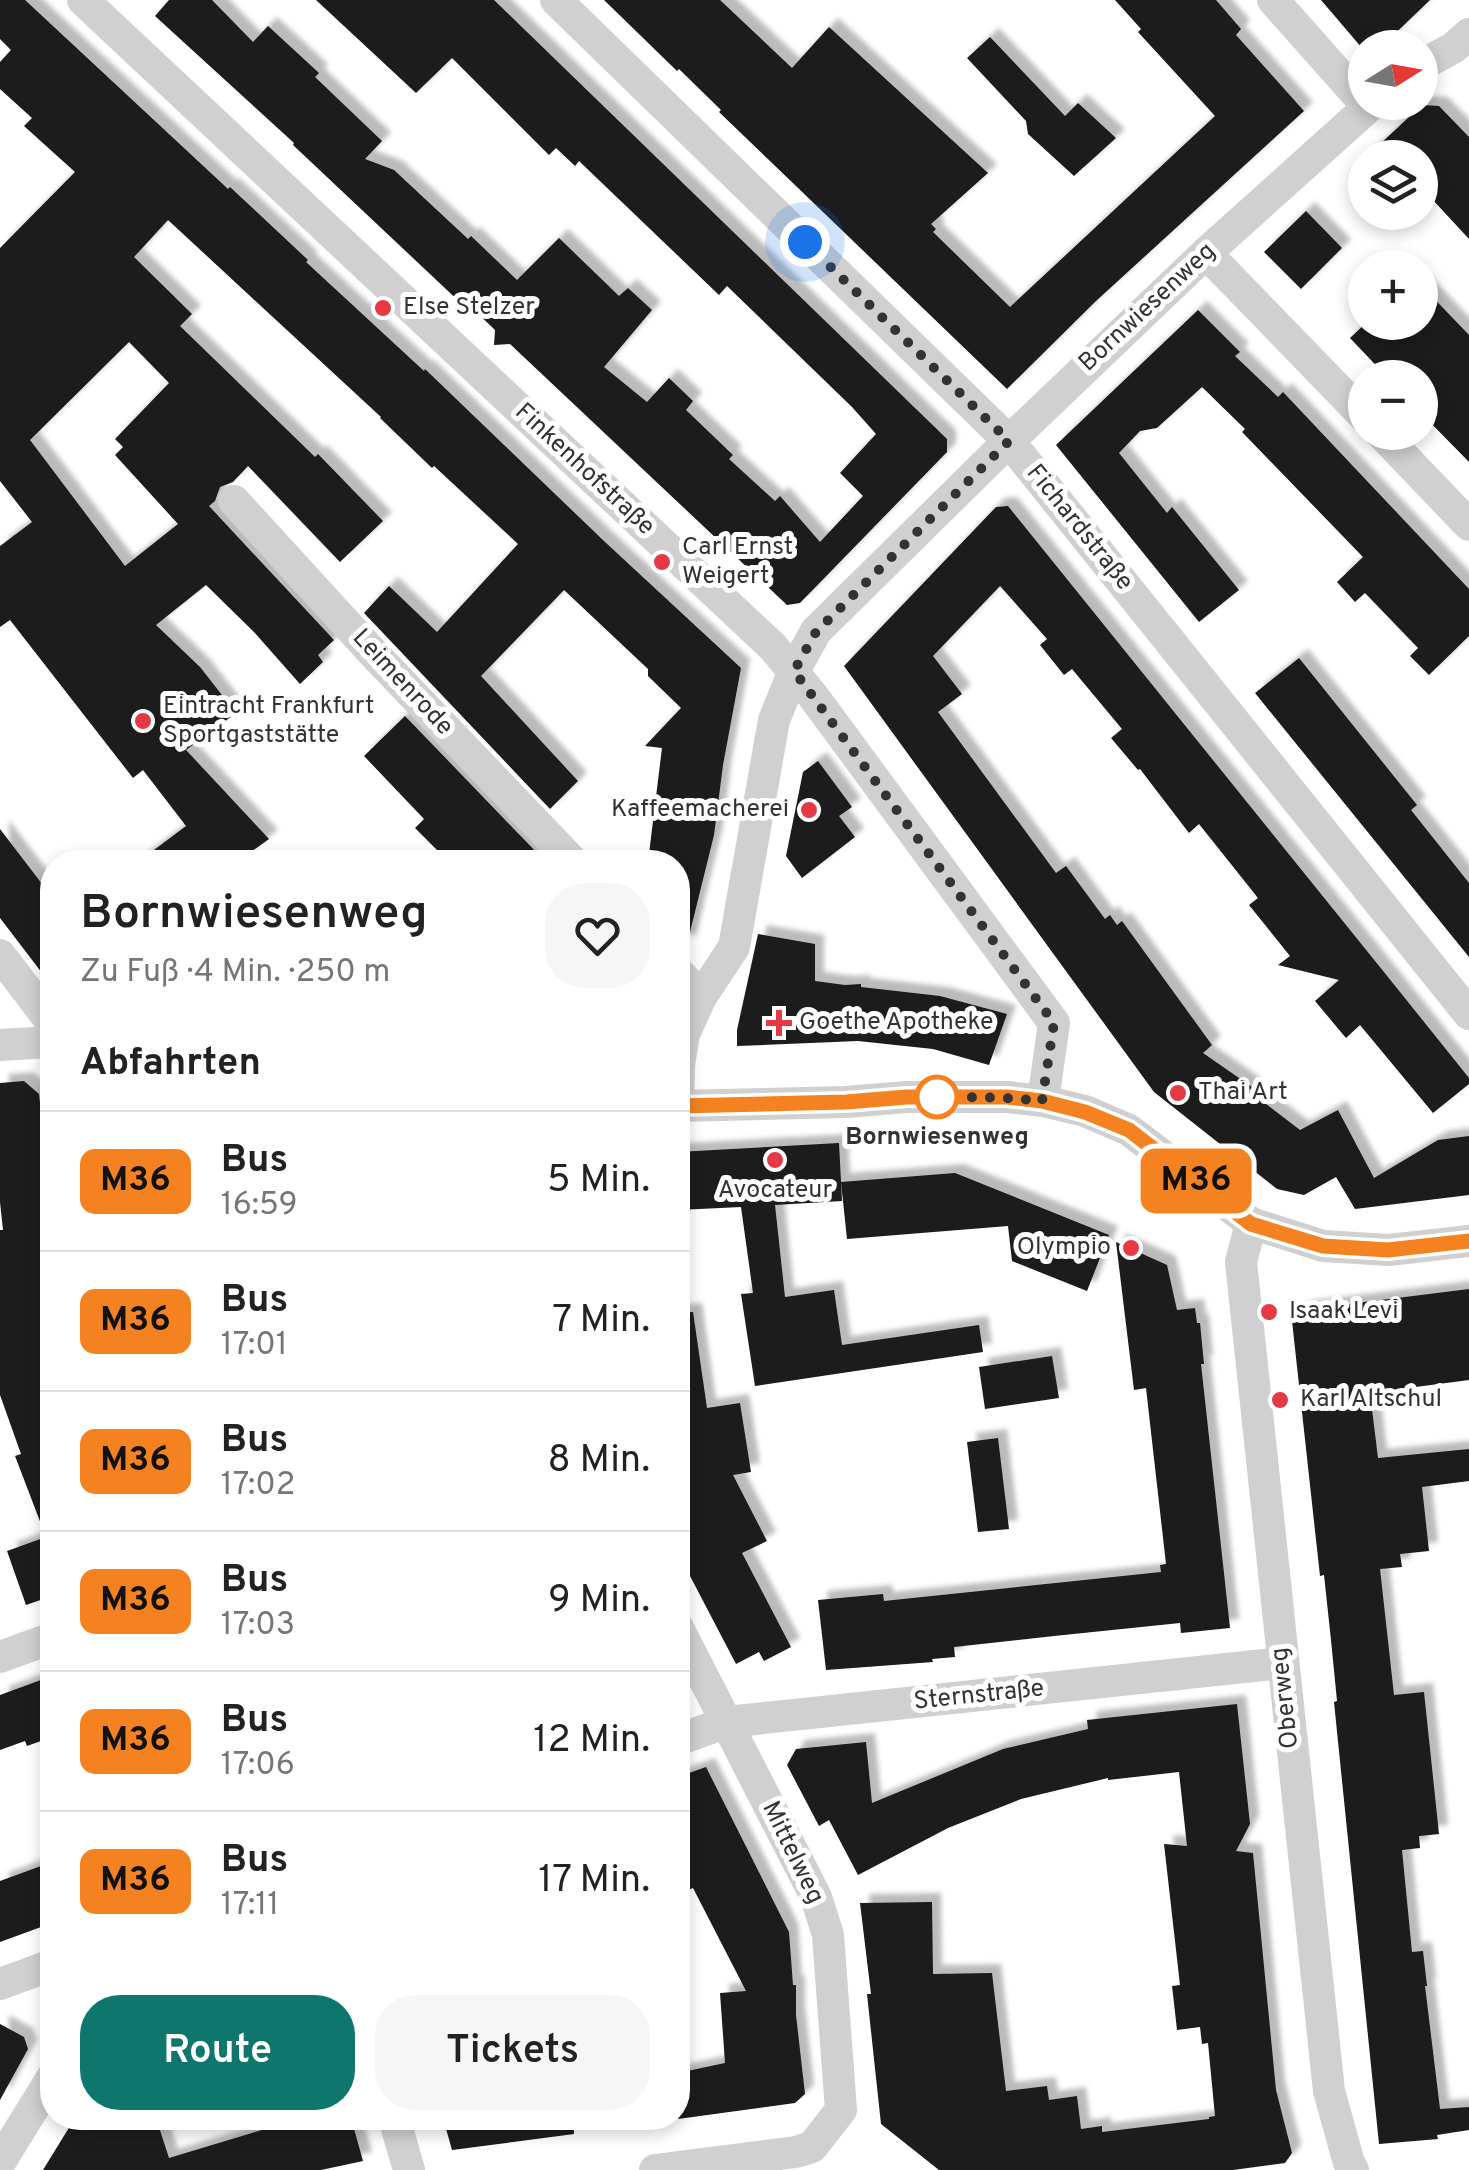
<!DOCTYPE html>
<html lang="de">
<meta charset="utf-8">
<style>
:root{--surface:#fff;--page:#f6f6f6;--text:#222;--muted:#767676;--line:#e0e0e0;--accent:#0f766e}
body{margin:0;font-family:Overpass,sans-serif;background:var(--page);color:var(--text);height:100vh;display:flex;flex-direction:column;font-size:38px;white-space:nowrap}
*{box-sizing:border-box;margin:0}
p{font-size:32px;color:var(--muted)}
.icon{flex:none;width:55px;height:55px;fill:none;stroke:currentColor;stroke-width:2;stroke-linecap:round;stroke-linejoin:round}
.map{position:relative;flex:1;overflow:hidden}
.side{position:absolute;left:40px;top:850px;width:650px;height:1280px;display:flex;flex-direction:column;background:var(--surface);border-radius:40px;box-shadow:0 5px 15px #0003}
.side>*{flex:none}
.badge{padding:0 20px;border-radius:15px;font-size:35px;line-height:65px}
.needle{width:65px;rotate:79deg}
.controls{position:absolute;left:1348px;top:30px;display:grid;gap:20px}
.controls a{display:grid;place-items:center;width:90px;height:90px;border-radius:50%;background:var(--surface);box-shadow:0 5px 15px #0003;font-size:50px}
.you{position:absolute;width:50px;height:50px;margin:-25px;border:8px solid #fff;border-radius:50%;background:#1a73e8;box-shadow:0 0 0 15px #1a73e833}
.map>.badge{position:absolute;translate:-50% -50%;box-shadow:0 0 0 5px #fff}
h2{padding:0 40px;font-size:38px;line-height:90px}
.round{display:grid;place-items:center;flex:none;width:105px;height:105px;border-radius:40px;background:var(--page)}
.summary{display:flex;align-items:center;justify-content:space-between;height:170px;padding:0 40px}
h1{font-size:48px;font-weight:600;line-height:75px}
.button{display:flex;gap:20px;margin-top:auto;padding:20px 40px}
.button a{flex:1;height:115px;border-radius:40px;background:var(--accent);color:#fff;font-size:40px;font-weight:600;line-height:115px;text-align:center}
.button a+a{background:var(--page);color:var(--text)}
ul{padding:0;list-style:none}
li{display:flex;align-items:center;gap:30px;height:140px;padding:0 40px;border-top:2px solid var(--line)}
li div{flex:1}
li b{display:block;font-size:38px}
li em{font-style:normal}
li .badge{min-width:110px;font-weight:700;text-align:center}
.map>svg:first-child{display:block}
.building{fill:#1a1a1a;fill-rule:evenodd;filter:url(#shadow)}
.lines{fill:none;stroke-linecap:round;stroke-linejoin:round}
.minor{stroke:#d0d0d0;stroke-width:32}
.line-casing{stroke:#fff;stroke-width:22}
.line{stroke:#f58220;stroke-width:15}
.walk{stroke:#333;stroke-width:10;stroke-dasharray:0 18}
.poi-dot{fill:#e63946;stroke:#fff;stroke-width:4}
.stop-dot{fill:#fff;stroke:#f58220;stroke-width:5}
.labels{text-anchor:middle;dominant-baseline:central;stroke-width:10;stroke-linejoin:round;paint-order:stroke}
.poi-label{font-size:25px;fill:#333;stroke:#fff;text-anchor:start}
.street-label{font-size:25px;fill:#333;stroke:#fff}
.stop-label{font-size:25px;font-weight:bold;fill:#333;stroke:#fff}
</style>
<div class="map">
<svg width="1469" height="2170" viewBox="0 0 1469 2170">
<defs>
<filter id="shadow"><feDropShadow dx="9" dy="-9" stdDeviation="2.5" flood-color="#0004"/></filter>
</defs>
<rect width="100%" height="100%" fill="#fff"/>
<g class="building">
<path d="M0 0H25L228 189 230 187 308 260 306 262 424 371 425 369 605 542 741 668 723 765 714 835 687 944 678 943V862H648L662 748 645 746 681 708 648 676V669L564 590 481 676 578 781 550 809 364 613 389 586 437 632 518 544 434 466 432 468 380 418 381 417 168 220 134 257 192 314 180 326 315 457 318 454 383 521 340 562 248 466 233 482 220 487 215 501 209 506 334 640 318 655 323 662 300 684 254 632 206 585 156 625 200 667 236 713 186 750 269 839 237 862H138L186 826 143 770 133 778 10 620 0 627V546L32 522 0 481V248L75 172 24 126 32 118 0 89V62L11 50 0 39ZM129 342 169 383 115 439 123 447 115 455 178 524 125 566 30 440Z"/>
<polygon points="169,0 212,0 253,42 268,26 319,73 315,77 382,141 365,159 394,170 468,239 471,236 517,280 559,238 619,296 628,288 652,310 604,367 647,402 669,378 693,401 686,410 733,455 729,459 775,501 780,496 820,542 863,496 840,473 876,434 852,407 727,286 719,295 579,161 575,166 556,148 549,155 452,58 416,93 316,0 494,0 947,439 947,452 800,603 787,605 510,344 494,345 495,330 468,304 465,307 293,145 294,143 155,16"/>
<polygon points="604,0 720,0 792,68 829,27 988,173 931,224 936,229 933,232 1010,307 1215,116 1138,32 1141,29 1115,0 1216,0 1241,29 1236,35 1304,111 1096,301 1007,389 719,112 721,110 679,69 677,71"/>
<polygon points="1321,0 1430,0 1380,48 1362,48"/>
<polygon points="990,37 1065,116 1078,103 1116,138 1074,176 1028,134 1026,121 967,58"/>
<polygon points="1422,105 1439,106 1469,137 1469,239 1420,186 1420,158 1365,158"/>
<polygon points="1306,211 1342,248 1301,289 1264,252"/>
<polygon points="1420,284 1469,335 1469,462 1420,412 1420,378 1388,378 1350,338 1367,322 1420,322"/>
<polygon points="1198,310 1240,352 1235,356 1278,397 1283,392 1469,589 1469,636 1429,675 1410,656 1418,648 1365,593 1355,602 1337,582 1363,557 1242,432 1245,429 1202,387 1157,428 1140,431 1119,453 1167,513 1172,507 1239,590 1199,622 1056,445"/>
<polygon points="1008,506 1396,987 1469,1078 1469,1084 1433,1113 1360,1025 1346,1038 1315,1001 1339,980 1278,965 1290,956 1249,905 1258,898 1199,824 1189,833 1140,769 1138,770 1111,738 1122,729 1072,669 1064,675 1040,645 1047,639 1000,586 933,656 962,694 938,712 1056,873 1066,866 1105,919 1110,915 1117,925 1122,921 1212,1045 1203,1053 1252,1087 1249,1091 1300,1130 1338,1110 1374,1178 1438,1140 1469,1136 1469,1195 1355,1209 1336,1177 1304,1195 1277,1189 1154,1092 844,666 996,507"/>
<polygon points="1299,658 1417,805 1411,810 1469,883 1469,957 1255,693"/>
<polygon points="405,716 540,856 543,862 449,862 415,828 424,819 364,756"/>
<polygon points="818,761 852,807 839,816 855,837 802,878 786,856 803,772"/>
<polygon points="0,829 52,897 52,986 0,918"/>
<polygon points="758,934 815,944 815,981 845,985 861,984 861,987 940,996 1007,1014 989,1065 933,1049 858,1041 737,1046 737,1030"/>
<polygon points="24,1081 39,1094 52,1214 52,1268 43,1270 52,1362 52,1596 26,1605 7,1551 46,1537 15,1456 21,1454 0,1395 0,1230 3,1230 0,1202 0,1083"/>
<polygon points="839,1143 842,1201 775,1205 785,1297 834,1290 842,1345 979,1325 983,1352 755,1386 741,1294 753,1293 741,1207 678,1210 678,1152"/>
<polygon points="955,1173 1109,1235 1087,1291 1012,1261 1008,1226 847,1239 841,1182"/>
<polygon points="1116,1242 1167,1265 1177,1310 1195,1308 1197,1323 1200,1323 1204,1364 1201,1364 1230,1628 1181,1633 1180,1623 1054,1636 954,1647 955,1657 932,1659 933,1662 826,1670 818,1600 883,1594 884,1601 1161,1572 1160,1565 1166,1564 1146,1388 1134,1390"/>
<polygon points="1469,1289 1469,1380 1370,1393 1378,1458 1469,1449 1469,1481 1422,1487 1429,1551 1400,1554 1402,1567 1380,1569 1394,1695 1424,1692 1439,1834 1419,1836 1420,1848 1402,1850 1412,1952 1423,1951 1427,1986 1425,1986 1440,2109 1469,2107 1469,2130 1437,2135 1438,2139 1379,2144 1334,1702 1337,1701 1331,1640 1324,1575 1320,1576 1292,1321 1301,1310"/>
<polygon points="693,1312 707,1408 740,1403 751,1472 733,1475 767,1541 742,1553 791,1647 764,1661 759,1652 736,1664 678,1553 678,1313"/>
<polygon points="1052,1356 1059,1398 985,1409 979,1367"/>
<polygon points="998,1438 1009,1529 978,1532 967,1442"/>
<polygon points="52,1676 52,1737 27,1746 25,1741 0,1750 0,1695"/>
<polygon points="1237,1704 1250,1824 1236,1851 1253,1853 1276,2090 1292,2153 1285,2163 1233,2170 939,2170 881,2124 867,1994 871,1994 860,1903 932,1902 933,1974 992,1973 1006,2091 1047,2086 1049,2100 1077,2096 1081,2129 1102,2126 1102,2132 1209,2119 1209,2117 1215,2116 1208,2043 1202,2044 1200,2027 1177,2030 1174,2003 1172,1986 1180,1985 1164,1844 1187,1846 1179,1772 1108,1780 1108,1778 1021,1799 948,1828 858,1875 829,1820 819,1826 787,1765 796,1749 866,1742 872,1803 1003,1749 1088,1729 1087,1720"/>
<polygon points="706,1767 789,1932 793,1985 796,1985 796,2015 805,2094 795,2103 678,2119 678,2073 725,2063 720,1993 746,1991 693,1888 678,1894 678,1777"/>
<polygon points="52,1862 52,1923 0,1942 0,1881"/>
<polygon points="0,2024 24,2037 28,2049 0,2100"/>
<polygon points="75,2118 156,2118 169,2158 265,2129 323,2118 351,2118 363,2161 321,2170 43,2170"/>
<polygon points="443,2118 573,2118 574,2134 452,2150"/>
</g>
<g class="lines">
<g class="minor">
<polyline points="83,0 773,647 813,696 1054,1023 1043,1101"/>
<polyline points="556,0 1009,441 1469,1014"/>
<polyline points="1273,0 1368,107"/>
<polyline points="1420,66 1453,48 1469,34"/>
<polyline points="1206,253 1365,417"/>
<polyline points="1380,432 1469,525"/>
<polyline points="234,501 374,654 573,862"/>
<polyline points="0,955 52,1023"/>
<polyline points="678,972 701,997"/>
<polyline points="0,1045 52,1042"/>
<polyline points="678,1106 679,1065 684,1034 701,997 734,947 774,720 794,671 816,631 1009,441 1206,253 1374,102"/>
<polyline points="678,1106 846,1102 907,1097 1007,1097 1043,1101 1085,1111 1129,1130 1251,1223 1323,1246 1389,1250 1469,1241"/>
<polyline points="1251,1223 1241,1262 1329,2091 1349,2163 1353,2170"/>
<polyline points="0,1657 52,1638"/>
<polyline points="678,1740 727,1722 1282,1663"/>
<polyline points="0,1984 52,1965"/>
<polyline points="394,2118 409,2170"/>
<polyline points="0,2162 52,2078"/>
<polyline points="655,2170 796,2152 812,2147 841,2110 828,1935 816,1897 678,1628"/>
</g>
</g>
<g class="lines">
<g class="line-casing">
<polyline id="line" points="678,1106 846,1102 907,1097 1007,1097 1042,1101 1085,1112 1129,1130 1251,1224 1323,1246 1388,1250 1469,1241"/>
</g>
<use href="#line" class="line"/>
<path class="walk" d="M805 242 1009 441 816 632 794 671 1054 1023 1042 1101C1006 1097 970 1097 934 1097H937"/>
</g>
<g class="poi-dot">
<circle cx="383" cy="308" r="10"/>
<circle cx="662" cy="562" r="10"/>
<circle cx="143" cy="721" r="10"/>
<circle cx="809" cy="810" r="10"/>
<path d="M774 1008h10v10h10v10h-10v10h-10v-10h-10v-10h10z"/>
<circle cx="1178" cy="1093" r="10"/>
<circle cx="775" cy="1160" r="10"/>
<circle cx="1131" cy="1248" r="10"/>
<circle cx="1269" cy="1312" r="10"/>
<circle cx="1280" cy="1400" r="10"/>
</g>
<circle class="stop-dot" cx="937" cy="1097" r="20"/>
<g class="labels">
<g class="poi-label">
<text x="403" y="308">Else Stelzer</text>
<text x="682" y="548">Carl Ernst<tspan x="682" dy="29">Weigert</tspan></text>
<text x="163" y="707">Eintracht Frankfurt<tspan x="163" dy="29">Sportgaststätte</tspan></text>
<text x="789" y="810" text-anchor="end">Kaffeemacherei</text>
<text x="799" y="1023">Goethe Apotheke</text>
<text x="1198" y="1093">Thai Art</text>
<text x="775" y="1191" text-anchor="middle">Avocateur</text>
<text x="1111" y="1248" text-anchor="end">Olympio</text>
<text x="1289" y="1312">Isaak Levi</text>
<text x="1300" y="1400">Karl Altschul</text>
</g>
<g class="street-label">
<text transform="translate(1148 308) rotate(-43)">Bornwiesenweg</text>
<text transform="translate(584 470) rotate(43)">Finkenhofstraße</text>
<text transform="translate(1079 528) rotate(51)">Fichardstraße</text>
<text transform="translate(402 683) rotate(47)">Leimenrode</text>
<text transform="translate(979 1696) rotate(-6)">Sternstraße</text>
<text transform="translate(1286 1698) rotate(-96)">Oberweg</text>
<text transform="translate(792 1853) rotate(64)">Mittelweg</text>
</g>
<g class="stop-label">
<text x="937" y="1138">Bornwiesenweg</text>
</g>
</g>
</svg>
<div class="controls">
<a><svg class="needle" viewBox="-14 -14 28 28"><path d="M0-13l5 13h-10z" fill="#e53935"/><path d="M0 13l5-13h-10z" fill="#767676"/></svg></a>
<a><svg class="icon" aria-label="layers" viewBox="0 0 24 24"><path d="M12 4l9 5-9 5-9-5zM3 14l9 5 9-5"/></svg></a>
<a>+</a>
<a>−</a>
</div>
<div class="you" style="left:805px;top:242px"></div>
<b class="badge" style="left:1196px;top:1181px;background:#f58220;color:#111">M36</b>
<section class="side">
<div class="summary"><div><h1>Bornwiesenweg</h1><p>Zu Fuß · 4 Min. · 250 m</p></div><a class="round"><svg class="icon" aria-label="heart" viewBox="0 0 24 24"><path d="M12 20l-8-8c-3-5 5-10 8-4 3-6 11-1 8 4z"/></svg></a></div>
<h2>Abfahrten</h2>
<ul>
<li><span class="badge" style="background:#f58220;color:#111">M36</span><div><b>Bus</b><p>16:59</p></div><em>5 Min.</em></li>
<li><span class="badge" style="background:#f58220;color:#111">M36</span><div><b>Bus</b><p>17:01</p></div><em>7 Min.</em></li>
<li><span class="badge" style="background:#f58220;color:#111">M36</span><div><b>Bus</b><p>17:02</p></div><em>8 Min.</em></li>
<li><span class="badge" style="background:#f58220;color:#111">M36</span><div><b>Bus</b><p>17:03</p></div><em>9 Min.</em></li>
<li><span class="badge" style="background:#f58220;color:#111">M36</span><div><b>Bus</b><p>17:06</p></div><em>12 Min.</em></li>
<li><span class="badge" style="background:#f58220;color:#111">M36</span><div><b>Bus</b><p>17:11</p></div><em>17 Min.</em></li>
</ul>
<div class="button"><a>Route</a><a>Tickets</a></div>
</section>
</div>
